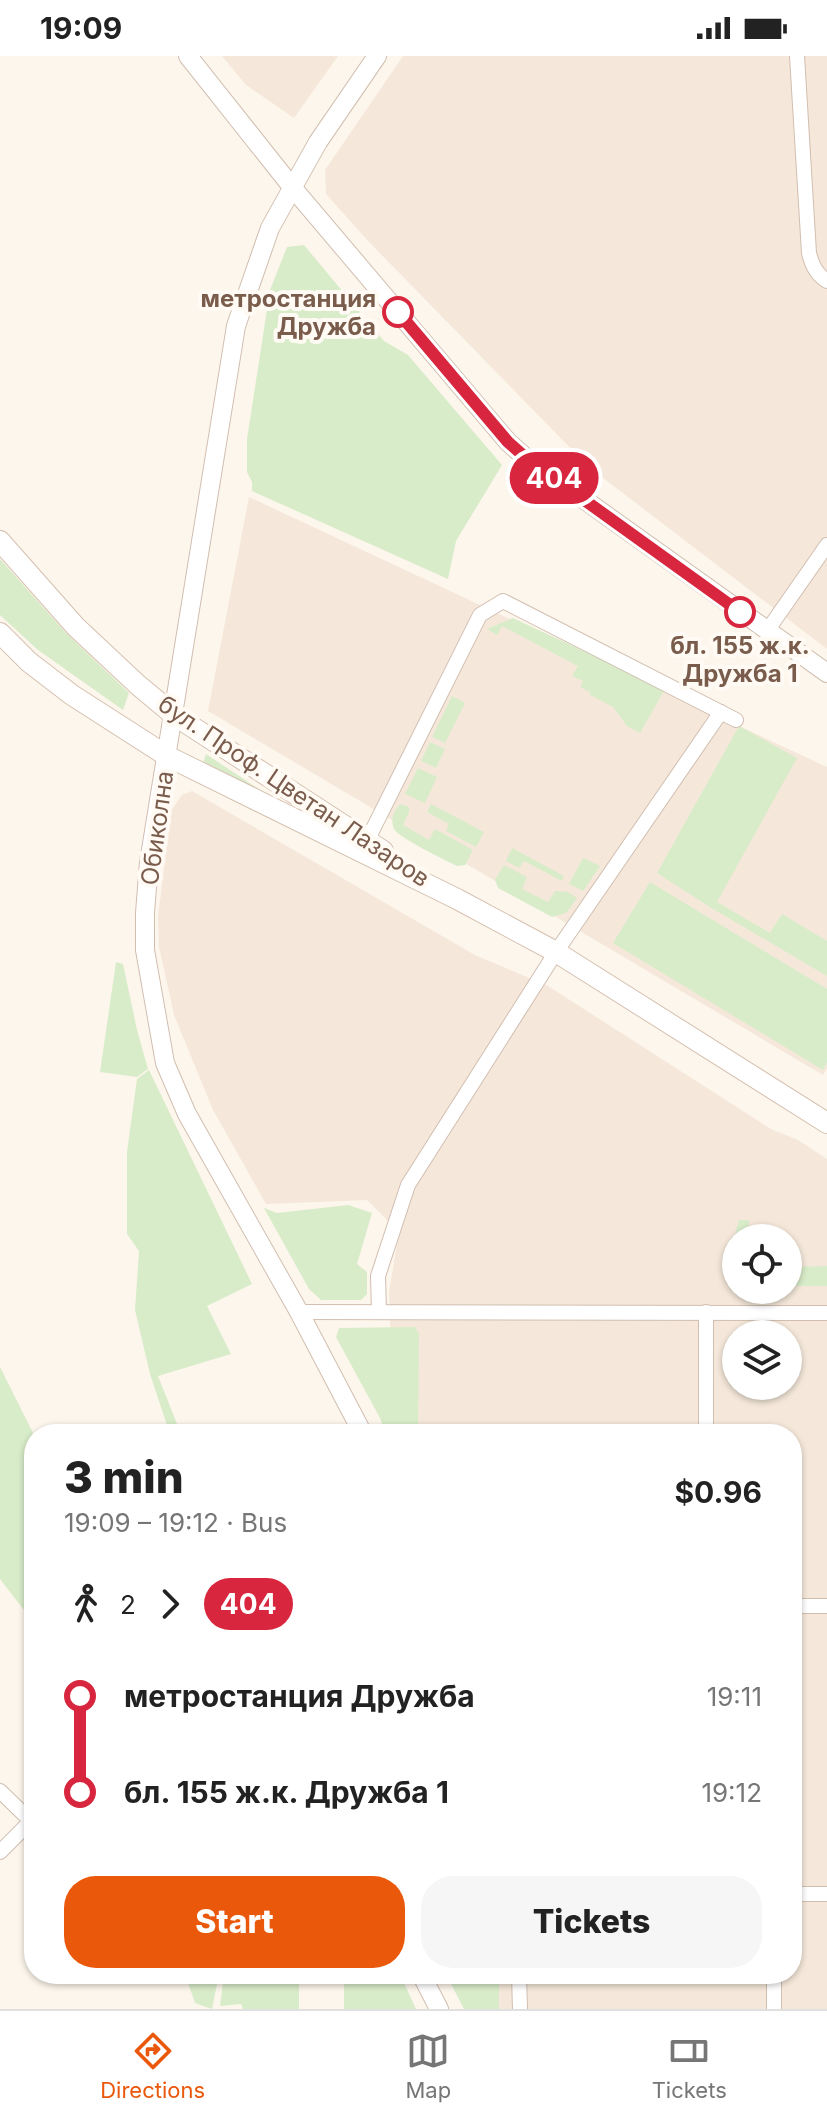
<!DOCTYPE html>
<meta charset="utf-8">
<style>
:root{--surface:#fff;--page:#f6f6f6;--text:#222;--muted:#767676;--line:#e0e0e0;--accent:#ea580c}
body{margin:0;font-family:Inter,sans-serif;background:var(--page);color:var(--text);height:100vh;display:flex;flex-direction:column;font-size:30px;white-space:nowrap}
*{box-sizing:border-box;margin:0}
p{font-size:26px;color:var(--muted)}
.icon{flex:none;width:44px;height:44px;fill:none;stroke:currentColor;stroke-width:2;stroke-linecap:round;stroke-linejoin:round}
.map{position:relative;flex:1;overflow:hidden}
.panel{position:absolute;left:24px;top:1368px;width:778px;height:560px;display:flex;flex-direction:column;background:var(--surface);border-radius:32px;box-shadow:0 2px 6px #0004}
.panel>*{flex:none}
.badge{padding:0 16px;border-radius:26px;font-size:28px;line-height:52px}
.controls{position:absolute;left:722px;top:1168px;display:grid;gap:16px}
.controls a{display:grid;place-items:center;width:80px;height:80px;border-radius:50%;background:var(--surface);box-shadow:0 2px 6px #0004;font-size:40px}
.map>.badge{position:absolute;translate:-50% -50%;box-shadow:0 0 0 4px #fff}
.legs{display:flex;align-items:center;gap:12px;height:88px;padding:0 40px;font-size:26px}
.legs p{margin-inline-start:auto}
.summary{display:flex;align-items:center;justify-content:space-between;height:136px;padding:0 40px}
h1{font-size:44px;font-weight:800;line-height:60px}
.action{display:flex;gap:16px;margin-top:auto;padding:16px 40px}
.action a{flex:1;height:92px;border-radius:32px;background:var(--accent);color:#fff;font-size:32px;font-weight:800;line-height:92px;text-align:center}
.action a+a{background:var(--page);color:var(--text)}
ul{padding:0 40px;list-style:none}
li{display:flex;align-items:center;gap:28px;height:96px;font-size:30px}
li i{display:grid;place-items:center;width:12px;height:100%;margin:0 10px;background:currentColor}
li i::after{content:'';width:20px;height:20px;margin:-10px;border:6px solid;border-radius:50%;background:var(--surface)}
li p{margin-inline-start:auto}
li:first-child i{background:linear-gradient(#0000 50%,currentColor 0)}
li:last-child i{background:linear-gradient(currentColor 50%,#0000 0)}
.status{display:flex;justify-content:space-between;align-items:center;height:56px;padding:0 40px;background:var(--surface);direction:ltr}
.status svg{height:22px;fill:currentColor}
.tabs{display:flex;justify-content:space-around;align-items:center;height:112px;border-top:2px solid var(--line);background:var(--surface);font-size:22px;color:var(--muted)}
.tabs a{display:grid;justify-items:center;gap:4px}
.tabs .on{color:var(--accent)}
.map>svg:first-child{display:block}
.residential{fill:#f5e8da;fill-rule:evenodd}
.green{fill:#d8ecc9}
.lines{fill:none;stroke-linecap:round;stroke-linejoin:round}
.minor-casing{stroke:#d1beb0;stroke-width:16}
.tertiary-casing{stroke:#d1beb0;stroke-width:20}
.secondary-casing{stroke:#d6c0b0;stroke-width:22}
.minor{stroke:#fff;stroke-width:14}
.tertiary{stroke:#fff;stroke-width:18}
.secondary{stroke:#fff;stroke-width:20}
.line-1-casing{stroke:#fff;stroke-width:18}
.line-1{stroke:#d7263d;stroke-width:12}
.stop-1-dot{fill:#fff;stroke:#d7263d;stroke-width:4}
.labels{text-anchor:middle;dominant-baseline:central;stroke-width:8;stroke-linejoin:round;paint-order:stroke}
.stop-label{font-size:24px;font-weight:bold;fill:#7a5c4d;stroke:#fffaf3;text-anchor:end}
.street-label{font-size:24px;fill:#7a5c4d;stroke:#fffaf3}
</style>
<div class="status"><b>19:09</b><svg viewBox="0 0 49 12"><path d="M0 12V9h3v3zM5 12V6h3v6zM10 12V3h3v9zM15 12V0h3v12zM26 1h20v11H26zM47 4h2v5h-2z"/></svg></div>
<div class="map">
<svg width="827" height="1953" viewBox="0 0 827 1953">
<rect width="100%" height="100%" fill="#fdf6ec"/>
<g class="residential">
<polygon points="222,0 338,0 294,62 246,29"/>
<polygon points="403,0 827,0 827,593 590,412 368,185 326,138 325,114"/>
<polygon points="249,441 827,711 827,1012 823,1019 208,655"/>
<path d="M192 735 475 899 548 930 771 1073 798 1084 827 1103V1953H499V1918H792V1378H394L389 1236 399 1176 367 1144 266 1148 213 1054 174 959 159 891 158 861 171 755 182 739ZM736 1182H788V1234H736ZM736 1278H788V1330H736Z"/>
</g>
<g class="green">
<polygon points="304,189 384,285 408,299 502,409 456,485 448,523 252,435 252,426 247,416 247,383 270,234 287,191"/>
<polygon points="0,503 66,577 129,637 123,654 38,594 0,559"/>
<polygon points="513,562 665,633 640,677 627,670 613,651 590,639 590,636 580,631 583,625 572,620 578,610 502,570 497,579 487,573"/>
<polygon points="452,640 465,647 445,687 432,681"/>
<polygon points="739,670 797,702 717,846 770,877 782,858 827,885 827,920 713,853 657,817"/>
<polygon points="430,686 445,693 436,712 421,705"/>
<polygon points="206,698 286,751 202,710"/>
<polygon points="418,712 437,721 425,747 405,738"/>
<path d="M400 748 409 751V756L403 769 429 784 435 773 473 794 465 809 457 810C445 804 399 782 394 773 390 763 394 755 400 748Z"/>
<polygon points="431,748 484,776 476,791 446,775 449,768 427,756"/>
<polygon points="512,792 564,820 562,825 524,805 519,812 506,805"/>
<polygon points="583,802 600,810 583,835 569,828"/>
<polygon points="504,809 527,821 522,833 548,846 555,835 568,836 577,842 566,857 552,861 498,832 495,824"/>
<polygon points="650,826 827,933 827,1006 823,1014 613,887"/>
<polygon points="116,906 123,908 137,974 148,1013 137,1021 100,1016"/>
<polygon points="149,1014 252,1228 207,1250 231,1298 158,1320 181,1378 170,1378 150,1318 135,1254 139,1195 127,1178 127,1096 137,1023"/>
<polygon points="348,1149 372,1157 357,1208 367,1216 367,1238 361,1244 321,1244 309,1233 264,1152 277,1157"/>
<polygon points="739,1164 749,1164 749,1182 736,1182 736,1214 729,1214 731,1205 728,1204"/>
<polygon points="827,1210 827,1230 788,1230 788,1211"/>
<polygon points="415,1271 419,1278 418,1375 384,1373 380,1362 336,1281 339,1272"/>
<polygon points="0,1311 34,1379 34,1567 0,1523"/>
<polygon points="185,1918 219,1918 212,1953 195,1947"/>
<polygon points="224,1918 299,1918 299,1953 243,1953 241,1948 220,1950"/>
<polygon points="344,1918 400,1918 416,1953 344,1953"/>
<polygon points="446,1918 499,1918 499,1953 464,1953"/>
</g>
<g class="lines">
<g class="minor-casing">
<g id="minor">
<path d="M797 0 809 197C812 209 816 218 827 225"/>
<polyline points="767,575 827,489"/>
<polyline points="367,785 480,559 503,545 736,664"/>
<polyline points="299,1256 827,1257"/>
<polyline points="379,1256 378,1220 408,1129 556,896 721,656"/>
<polyline points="706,1256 706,1378"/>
<polyline points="792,1550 827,1550"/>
<polyline points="0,1735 31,1765 0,1796"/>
<polyline points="792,1838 827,1838"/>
<polyline points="519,1918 520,1953"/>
<polyline points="774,1953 774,1918"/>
</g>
</g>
<g class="tertiary-casing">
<g id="tertiary">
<polyline points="188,0 292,131 508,386 526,402 827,617"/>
<polyline points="363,1378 299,1256 187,1058 165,1007 145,894 145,857 149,806 236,270 270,172 318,86 377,0"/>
<polyline points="421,1918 439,1953"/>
</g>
</g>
<g class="secondary-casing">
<g id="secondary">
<polyline points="0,485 76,571 138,629 174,659 383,795"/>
<polyline points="0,577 29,606 72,639 167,700 457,843 556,896 827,1067"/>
</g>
</g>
<use href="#minor" class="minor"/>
<use href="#tertiary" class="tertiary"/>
<use href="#secondary" class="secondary"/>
</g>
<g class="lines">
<g class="line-1-casing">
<polyline id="line-1" points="398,256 508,386 526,402 740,556"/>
</g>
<use href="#line-1" class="line-1"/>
</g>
<g class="stop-1-dot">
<circle cx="398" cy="256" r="14"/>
<circle cx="740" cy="556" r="14"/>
</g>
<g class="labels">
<g class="stop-label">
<text x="376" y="242">метростанция<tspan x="376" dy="28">Дружба</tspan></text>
<text x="740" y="589" text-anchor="middle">бл. 155 ж.к.<tspan x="740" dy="28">Дружба 1</tspan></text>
</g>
<g class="street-label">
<text transform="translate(294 735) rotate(34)">бул. Проф. Цветан Лазаров</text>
<text transform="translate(157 772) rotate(-82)">Обиколна</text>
</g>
</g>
</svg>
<div class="controls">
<a><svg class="icon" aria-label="locate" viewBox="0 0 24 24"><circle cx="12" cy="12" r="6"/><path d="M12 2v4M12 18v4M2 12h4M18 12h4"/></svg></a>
<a><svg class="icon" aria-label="layers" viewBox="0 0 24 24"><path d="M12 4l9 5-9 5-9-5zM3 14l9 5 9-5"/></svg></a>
</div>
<b class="badge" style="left:554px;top:422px;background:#d7263d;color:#fff">404</b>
<section class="panel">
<div class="summary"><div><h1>3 min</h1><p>19:09 – 19:12 · Bus</p></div><b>$0.96</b></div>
<div class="legs"><svg class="icon" aria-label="walk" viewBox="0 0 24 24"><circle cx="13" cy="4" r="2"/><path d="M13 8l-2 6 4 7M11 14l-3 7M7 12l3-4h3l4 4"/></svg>2<svg class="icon" aria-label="forward" viewBox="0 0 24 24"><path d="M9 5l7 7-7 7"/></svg><b class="badge" style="background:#d7263d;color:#fff">404</b></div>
<ul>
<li><i style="color:#d7263d"></i><b>метростанция Дружба</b><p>19:11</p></li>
<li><i style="color:#d7263d"></i><b>бл. 155 ж.к. Дружба 1</b><p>19:12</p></li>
</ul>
<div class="action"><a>Start</a><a>Tickets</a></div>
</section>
</div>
<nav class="tabs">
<a class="on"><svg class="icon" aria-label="directions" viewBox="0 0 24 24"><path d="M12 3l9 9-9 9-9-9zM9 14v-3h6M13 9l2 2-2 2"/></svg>Directions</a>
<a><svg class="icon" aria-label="map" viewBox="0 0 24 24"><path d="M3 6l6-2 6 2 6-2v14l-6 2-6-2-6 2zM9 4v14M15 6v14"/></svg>Map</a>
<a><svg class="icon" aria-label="tickets" viewBox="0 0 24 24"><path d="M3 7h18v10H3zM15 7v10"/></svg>Tickets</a>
</nav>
